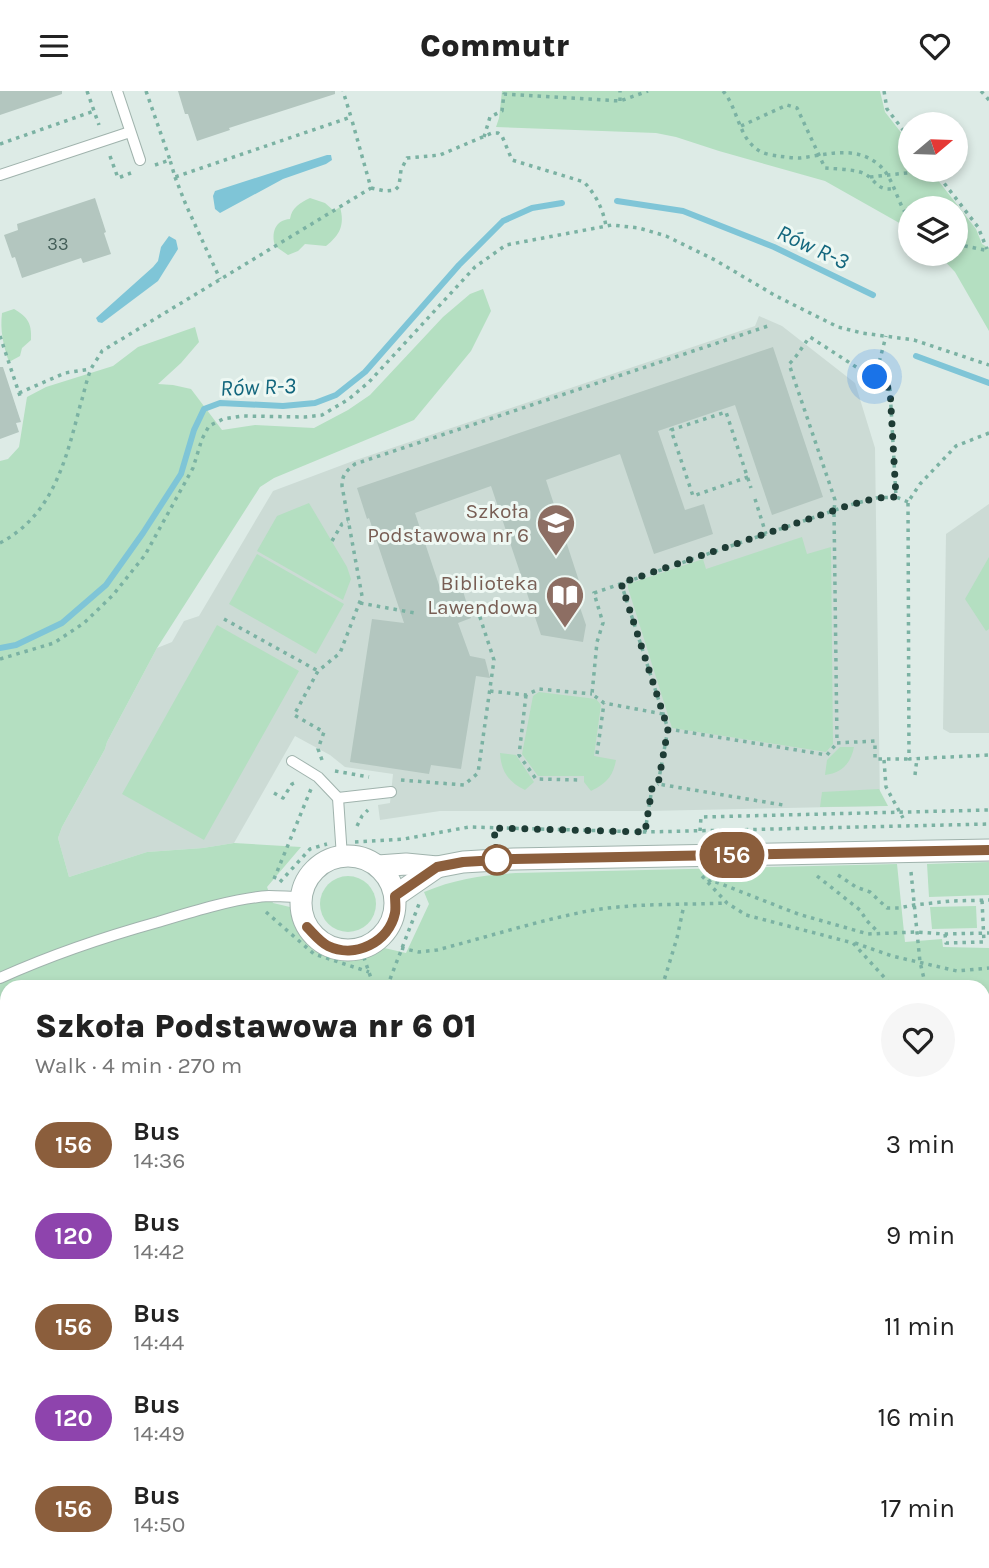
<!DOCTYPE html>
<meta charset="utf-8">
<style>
:root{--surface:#fff;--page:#f6f6f6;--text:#222;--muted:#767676}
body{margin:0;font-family:Karla,sans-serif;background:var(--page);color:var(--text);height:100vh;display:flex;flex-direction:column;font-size:26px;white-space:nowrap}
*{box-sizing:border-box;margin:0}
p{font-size:23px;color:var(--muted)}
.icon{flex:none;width:38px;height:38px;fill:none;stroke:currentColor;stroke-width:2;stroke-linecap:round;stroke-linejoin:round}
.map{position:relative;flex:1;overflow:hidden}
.sheet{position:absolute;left:0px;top:889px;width:990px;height:588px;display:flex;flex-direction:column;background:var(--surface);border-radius:21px 21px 0 0;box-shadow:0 4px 10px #0003}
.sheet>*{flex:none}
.badge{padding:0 14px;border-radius:23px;font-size:24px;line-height:46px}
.needle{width:46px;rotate:71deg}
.controls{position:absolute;left:898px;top:21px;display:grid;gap:14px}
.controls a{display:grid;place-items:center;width:70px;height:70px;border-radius:50%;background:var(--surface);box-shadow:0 4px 10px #0003;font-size:35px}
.you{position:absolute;width:35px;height:35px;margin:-18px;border:5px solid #fff;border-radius:50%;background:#1a73e8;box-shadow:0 0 0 10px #1a73e833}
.map>.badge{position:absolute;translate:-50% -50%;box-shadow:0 0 0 4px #fff}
.round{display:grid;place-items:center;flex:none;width:74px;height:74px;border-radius:37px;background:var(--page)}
.overview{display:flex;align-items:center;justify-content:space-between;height:119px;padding:0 35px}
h1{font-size:33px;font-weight:800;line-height:52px}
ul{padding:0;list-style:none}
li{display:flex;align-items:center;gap:21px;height:91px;padding:0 35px}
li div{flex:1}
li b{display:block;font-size:26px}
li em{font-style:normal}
li .badge{min-width:77px;font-weight:700;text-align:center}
header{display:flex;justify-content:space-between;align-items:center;height:91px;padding:0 35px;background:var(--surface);font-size:32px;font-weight:800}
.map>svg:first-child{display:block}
.built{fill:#ccdbd5}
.green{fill:#b4dfc1;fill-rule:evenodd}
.water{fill:#7fc5d7}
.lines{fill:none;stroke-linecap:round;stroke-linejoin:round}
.stream{stroke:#7fc5d7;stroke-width:6}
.building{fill:#b3c6bf}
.service-casing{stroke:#a0b3ad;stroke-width:12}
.minor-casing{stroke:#a0b3ad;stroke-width:23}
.path{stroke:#7bb2a3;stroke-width:3.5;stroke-dasharray:3.5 5;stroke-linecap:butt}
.service{stroke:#fff;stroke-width:10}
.minor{stroke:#fff;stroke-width:21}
.line-casing{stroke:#fff;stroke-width:16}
.line{stroke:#8b5e3c;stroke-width:10}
.walk{stroke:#1e3c35;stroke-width:7;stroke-dasharray:0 12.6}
.stop-dot{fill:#fff;stroke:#8b5e3c;stroke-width:3.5}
.labels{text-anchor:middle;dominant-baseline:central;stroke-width:6;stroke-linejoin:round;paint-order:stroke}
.number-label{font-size:18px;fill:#435e58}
.education-label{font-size:21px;fill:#785e54;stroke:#eef8f3;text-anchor:end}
.water-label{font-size:23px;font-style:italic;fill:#12667d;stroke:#eef8f3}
</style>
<header><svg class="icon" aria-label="menu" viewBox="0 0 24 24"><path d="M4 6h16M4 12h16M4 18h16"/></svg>Commutr<svg class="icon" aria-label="heart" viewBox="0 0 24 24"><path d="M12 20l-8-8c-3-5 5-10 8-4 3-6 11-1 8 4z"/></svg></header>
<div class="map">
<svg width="989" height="1477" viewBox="0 0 989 1477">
<rect width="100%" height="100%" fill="#ddebe6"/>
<g class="built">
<polygon points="759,225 782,235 855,292 875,357 880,715 648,720 440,720 380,729 378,714 390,712 393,683 345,676 330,664 295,645 234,752 203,757 147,761 69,786 58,747 62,736 105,658 107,651 157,557 172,551 184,530 199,525 273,400 353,370 755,235"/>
<polygon points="989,413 989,642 950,642 943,638 946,443"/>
</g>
<g class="green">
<polygon points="502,0 880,0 885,21 910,53 910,79 930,79 976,138 982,153 989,157 989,240 955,181 938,163 956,163 956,117 910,117 910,138 825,90 719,60 676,46 656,42 496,36 499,27"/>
<path d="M310 107 325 112 334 120 340 116C345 134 340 144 326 155L305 153 298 160 288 164 275 155C271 142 275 129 290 128 292 116 300 112 310 107Z"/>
<path d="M483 198 491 220 471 260 414 329 274 387 260 396 157 557 107 651 105 658 62 736 58 747 69 786 147 761 203 757 234 752 301 756 267 796 273 812 290 816 297 837 308 853 327 865 356 867 380 856 406 862 429 813 424 801C454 788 484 784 516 782L897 773 905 851 942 848 943 856 989 857V1477H0V370L8 368 19 356 27 306 46 296 113 275 138 256 195 236 199 251 181 272 158 293 173 294 191 298 222 339 255 334 314 337 348 319 370 304 443 226 470 203ZM7 896H984V1470H7Z"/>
<path d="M14 218C28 226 32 233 31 249L22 257 20 265 9 271C3 254 0 239 2 222Z"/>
<polygon points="309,412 347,476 351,488 343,509 257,460 277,425"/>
<polygon points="802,446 807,463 831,456 833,653 826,661 672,637 628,497 628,493 703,468 706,478"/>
<polygon points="257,463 344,513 316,563 229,513"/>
<polygon points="989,466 989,538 986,540 965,508"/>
<polygon points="217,534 299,580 204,749 122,703"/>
<path d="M539 601 596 608 601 614 594 665 616 669C613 685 607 692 591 700L584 691V685H538L522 663 533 605Z"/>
<path d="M840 656H854C851 672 842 682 825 684L827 669Z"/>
<path d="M500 662 516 664 534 691 525 699C508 691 501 680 500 662Z"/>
<polygon points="879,698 888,715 820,716 822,701"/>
<polygon points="989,771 989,804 929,806 927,773"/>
<circle cx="348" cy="813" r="28"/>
<polygon points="976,815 977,837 932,838 930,816"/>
</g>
<g class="water">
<polygon points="327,64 331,64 332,69 326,73 283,88 220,122 215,118 213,105 215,100"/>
<polygon points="169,145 176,149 178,158 158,190 102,232 98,231 96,227 153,176 158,170 161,156"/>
</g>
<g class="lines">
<g class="stream">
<polyline points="617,110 683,120 774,156 873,204"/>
<polyline points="916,265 989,292"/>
<polyline points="0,557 16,554 62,532 106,494 143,442 181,383 194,339 204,318 220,312 283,315 315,312 336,304 365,281 459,174 503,130 532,117 562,112"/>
</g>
</g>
<g class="building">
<polygon points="0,0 62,0 62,3 0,24"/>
<polygon points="178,0 335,0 335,3 229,37 230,39 197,50 188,23 185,23"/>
<polygon points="95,107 106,141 104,142 111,163 83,172 81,167 22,187 15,166 12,167 4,144 18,139 17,133"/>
<polygon points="773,256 823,406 772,424 735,314 658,340 685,419 704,413 713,443 654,463 620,363 546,389 579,490 572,493 586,534 583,551 541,544 491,395 415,422 441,500 461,493 471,527 458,532 470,565 485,568 490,587 476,585 461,678 431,674 429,683 350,671 372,528 404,532 369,427 367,428 357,397"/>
<polygon points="0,276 3,276 21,331 16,332 19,341 0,348"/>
</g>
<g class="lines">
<g class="service-casing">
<g id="service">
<polyline points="117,0 140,69"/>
<polyline points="0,84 130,41"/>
<polyline points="292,670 318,686 338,707 342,766"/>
<polyline points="338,707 391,701"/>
<path d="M0 887C51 864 104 846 158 831 191 821 236 807 269 805 280 805 291 806 302 806"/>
</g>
</g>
<g class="minor-casing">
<g id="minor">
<circle cx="348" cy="812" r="47"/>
<polyline points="378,775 406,773 437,776 463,771 514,768 989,759"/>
<polyline points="395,805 437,776"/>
</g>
</g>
<g class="path">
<polyline points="87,0 99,34"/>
<polyline points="146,0 170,69"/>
<path d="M723 0C738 17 738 46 758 59 763 63 772 64 778 65 785 66 793 67 800 67 826 64 854 54 878 73 895 87 896 112 910 128"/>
<polyline points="884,0 887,18 910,48"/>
<polyline points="981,0 989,9"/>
<polyline points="620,10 620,0"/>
<path d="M741 35 787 14 797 17 825 77C836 78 849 78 860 81 875 85 876 102 894 97"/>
<polyline points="484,46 490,26 502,20 504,3 620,10 648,0"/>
<polyline points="0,53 94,20"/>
<polyline points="110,65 118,87 131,82"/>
<polyline points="155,74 170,69 175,86 351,26 343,0"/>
<polyline points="934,79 978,136 987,158"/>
<polyline points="175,86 186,114 220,188"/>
<polyline points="870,86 934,79"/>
<path d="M371 97 385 100 395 99 399 95 401 79 407 67 440 64 492 42H498L502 45 512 69 584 91C596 104 603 118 606 135"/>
<polyline points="956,153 989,160"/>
<polyline points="0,245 21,308"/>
<polyline points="875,287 886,245"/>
<polyline points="19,302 65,282 91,278"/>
<polyline points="989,342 956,355 920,393 908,411 909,668 989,664"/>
<polyline points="748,386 693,405 671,339 726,321 751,397"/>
<polyline points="755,408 766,443"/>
<path d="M908 411 896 406 890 298 810 246C802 255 798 265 789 273L835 409 834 420 837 652 875 650V668H909"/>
<polyline points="332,450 342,433 348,431"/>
<path d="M0 452C53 424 66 369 80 315 84 303 86 290 91 278 94 272 99 266 102 260L371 97 351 26"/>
<polyline points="621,492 668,638 827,664 837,652"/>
<polyline points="360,512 415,522"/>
<polyline points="224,528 318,580"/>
<polyline points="0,568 54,552 84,532 113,504 145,464 193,377 202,348 209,335 223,328 242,325 305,326 322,324 349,308 369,291 475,176 506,154 612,134 639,137 666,145 715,169 776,205 838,236 862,242 914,249 989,274"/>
<polyline points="490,600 526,604 539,598 592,603"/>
<polyline points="526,604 519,664 536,688 580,689"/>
<polyline points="663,623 604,612 592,603 597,551 603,532 594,502 850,414 876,407 896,406"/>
<polyline points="668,638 658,693 783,714"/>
<polyline points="597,663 604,612"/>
<path d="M322 669 318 658 324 641 294 624 318 580 340 562 362 505 342 395C342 384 346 380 355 373L768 235"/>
<polyline points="884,669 886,696 903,727"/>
<polyline points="335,680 369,686"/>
<polyline points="915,684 917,667"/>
<polyline points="401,689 464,694 478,682 494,569 475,511"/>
<polyline points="274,702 283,707 292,693 297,691"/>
<polyline points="357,735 362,725 368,719"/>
<polyline points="700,740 701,726 989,719"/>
<polyline points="645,741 652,697 658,693"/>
<polyline points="355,751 404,748 469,736 645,741 989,733"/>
<polyline points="911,781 920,871 926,896"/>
<polyline points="838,784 856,796 870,801 887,817 899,817 914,814 951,810 989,809"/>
<polyline points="702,785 727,812 746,824 853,852 893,896"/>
<polyline points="817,785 860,819 867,830 879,842"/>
<polyline points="274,788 311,698"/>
<polyline points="280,791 310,758 327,753"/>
<polyline points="708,791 711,789 798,823 868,843 916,841 945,843 989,842"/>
<polyline points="266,821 314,863 369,881"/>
<polyline points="945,843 946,852 984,851 982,809"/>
<polyline points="855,852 892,865 957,880 989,877"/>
<path d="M401 857 419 861 437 859C487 846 537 830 588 820 631 812 682 814 727 812"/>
<polyline points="361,858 373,893 381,896"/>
<polyline points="387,896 419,813"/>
<polyline points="662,896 677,847 684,814"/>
<polyline points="984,1021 989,1037"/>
<polyline points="0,1197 7,1190"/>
<polyline points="0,1405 7,1400"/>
<polyline points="519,1470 519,1477"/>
<polyline points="445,1477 460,1470"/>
</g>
<use href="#service" class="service"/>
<use href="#minor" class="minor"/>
</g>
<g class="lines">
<g class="line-casing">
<path id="line" d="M307 836C314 843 319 850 328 855 355 868 389 851 395 822 396 817 395 810 395 805L437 776 463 771 514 768 989 759"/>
</g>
<use href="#line" class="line"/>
<polyline class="walk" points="497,769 494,737 645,741 652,697 658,693 668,638 621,492 850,414 876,407 896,406 890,298 875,286"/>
</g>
<defs>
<g id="school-pin" transform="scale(2.0125)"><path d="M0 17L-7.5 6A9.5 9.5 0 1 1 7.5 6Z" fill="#8d6e63" stroke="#eef8f3"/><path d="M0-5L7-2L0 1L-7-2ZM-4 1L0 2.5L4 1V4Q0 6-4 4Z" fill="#fff"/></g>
<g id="library-pin" transform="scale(2.0125)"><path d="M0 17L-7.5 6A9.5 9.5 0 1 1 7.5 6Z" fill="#8d6e63" stroke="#eef8f3"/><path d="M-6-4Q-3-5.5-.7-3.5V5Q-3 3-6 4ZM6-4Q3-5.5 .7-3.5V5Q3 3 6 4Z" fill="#fff"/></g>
</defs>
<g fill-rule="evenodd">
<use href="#school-pin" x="556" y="432"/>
<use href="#library-pin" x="565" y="504"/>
</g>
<circle class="stop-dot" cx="497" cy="769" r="14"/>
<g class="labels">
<g class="number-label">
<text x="58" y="153">33</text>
</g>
<g class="education-label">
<text x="529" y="420">Szkoła<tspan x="529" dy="24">Podstawowa nr 6</tspan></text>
<text x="538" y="492">Biblioteka<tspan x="538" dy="24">Lawendowa</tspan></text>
</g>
<g class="water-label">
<text transform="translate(813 156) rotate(25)">Rów R-3</text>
<text transform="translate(258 296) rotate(-2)">Rów R-3</text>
</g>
</g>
</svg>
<div class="controls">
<a><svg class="needle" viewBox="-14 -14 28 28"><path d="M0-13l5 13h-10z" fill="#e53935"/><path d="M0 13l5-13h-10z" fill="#767676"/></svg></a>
<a><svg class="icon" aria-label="layers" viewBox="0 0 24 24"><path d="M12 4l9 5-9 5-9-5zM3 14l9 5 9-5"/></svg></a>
</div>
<div class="you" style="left:875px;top:286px"></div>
<b class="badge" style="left:732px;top:764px;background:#8b5e3c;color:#fff">156</b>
<section class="sheet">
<div class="overview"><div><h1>Szkoła Podstawowa nr 6 01</h1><p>Walk · 4 min · 270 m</p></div><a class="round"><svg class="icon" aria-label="heart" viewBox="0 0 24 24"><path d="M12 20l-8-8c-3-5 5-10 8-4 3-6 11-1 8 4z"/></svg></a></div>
<ul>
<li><span class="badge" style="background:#8b5e3c;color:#fff">156</span><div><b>Bus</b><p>14:36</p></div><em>3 min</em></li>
<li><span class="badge" style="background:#8e44ad;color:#fff">120</span><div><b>Bus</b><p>14:42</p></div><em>9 min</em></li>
<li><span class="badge" style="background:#8b5e3c;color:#fff">156</span><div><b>Bus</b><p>14:44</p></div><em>11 min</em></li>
<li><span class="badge" style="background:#8e44ad;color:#fff">120</span><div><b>Bus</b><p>14:49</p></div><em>16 min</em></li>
<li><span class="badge" style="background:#8b5e3c;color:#fff">156</span><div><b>Bus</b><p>14:50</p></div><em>17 min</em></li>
</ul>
</section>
</div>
